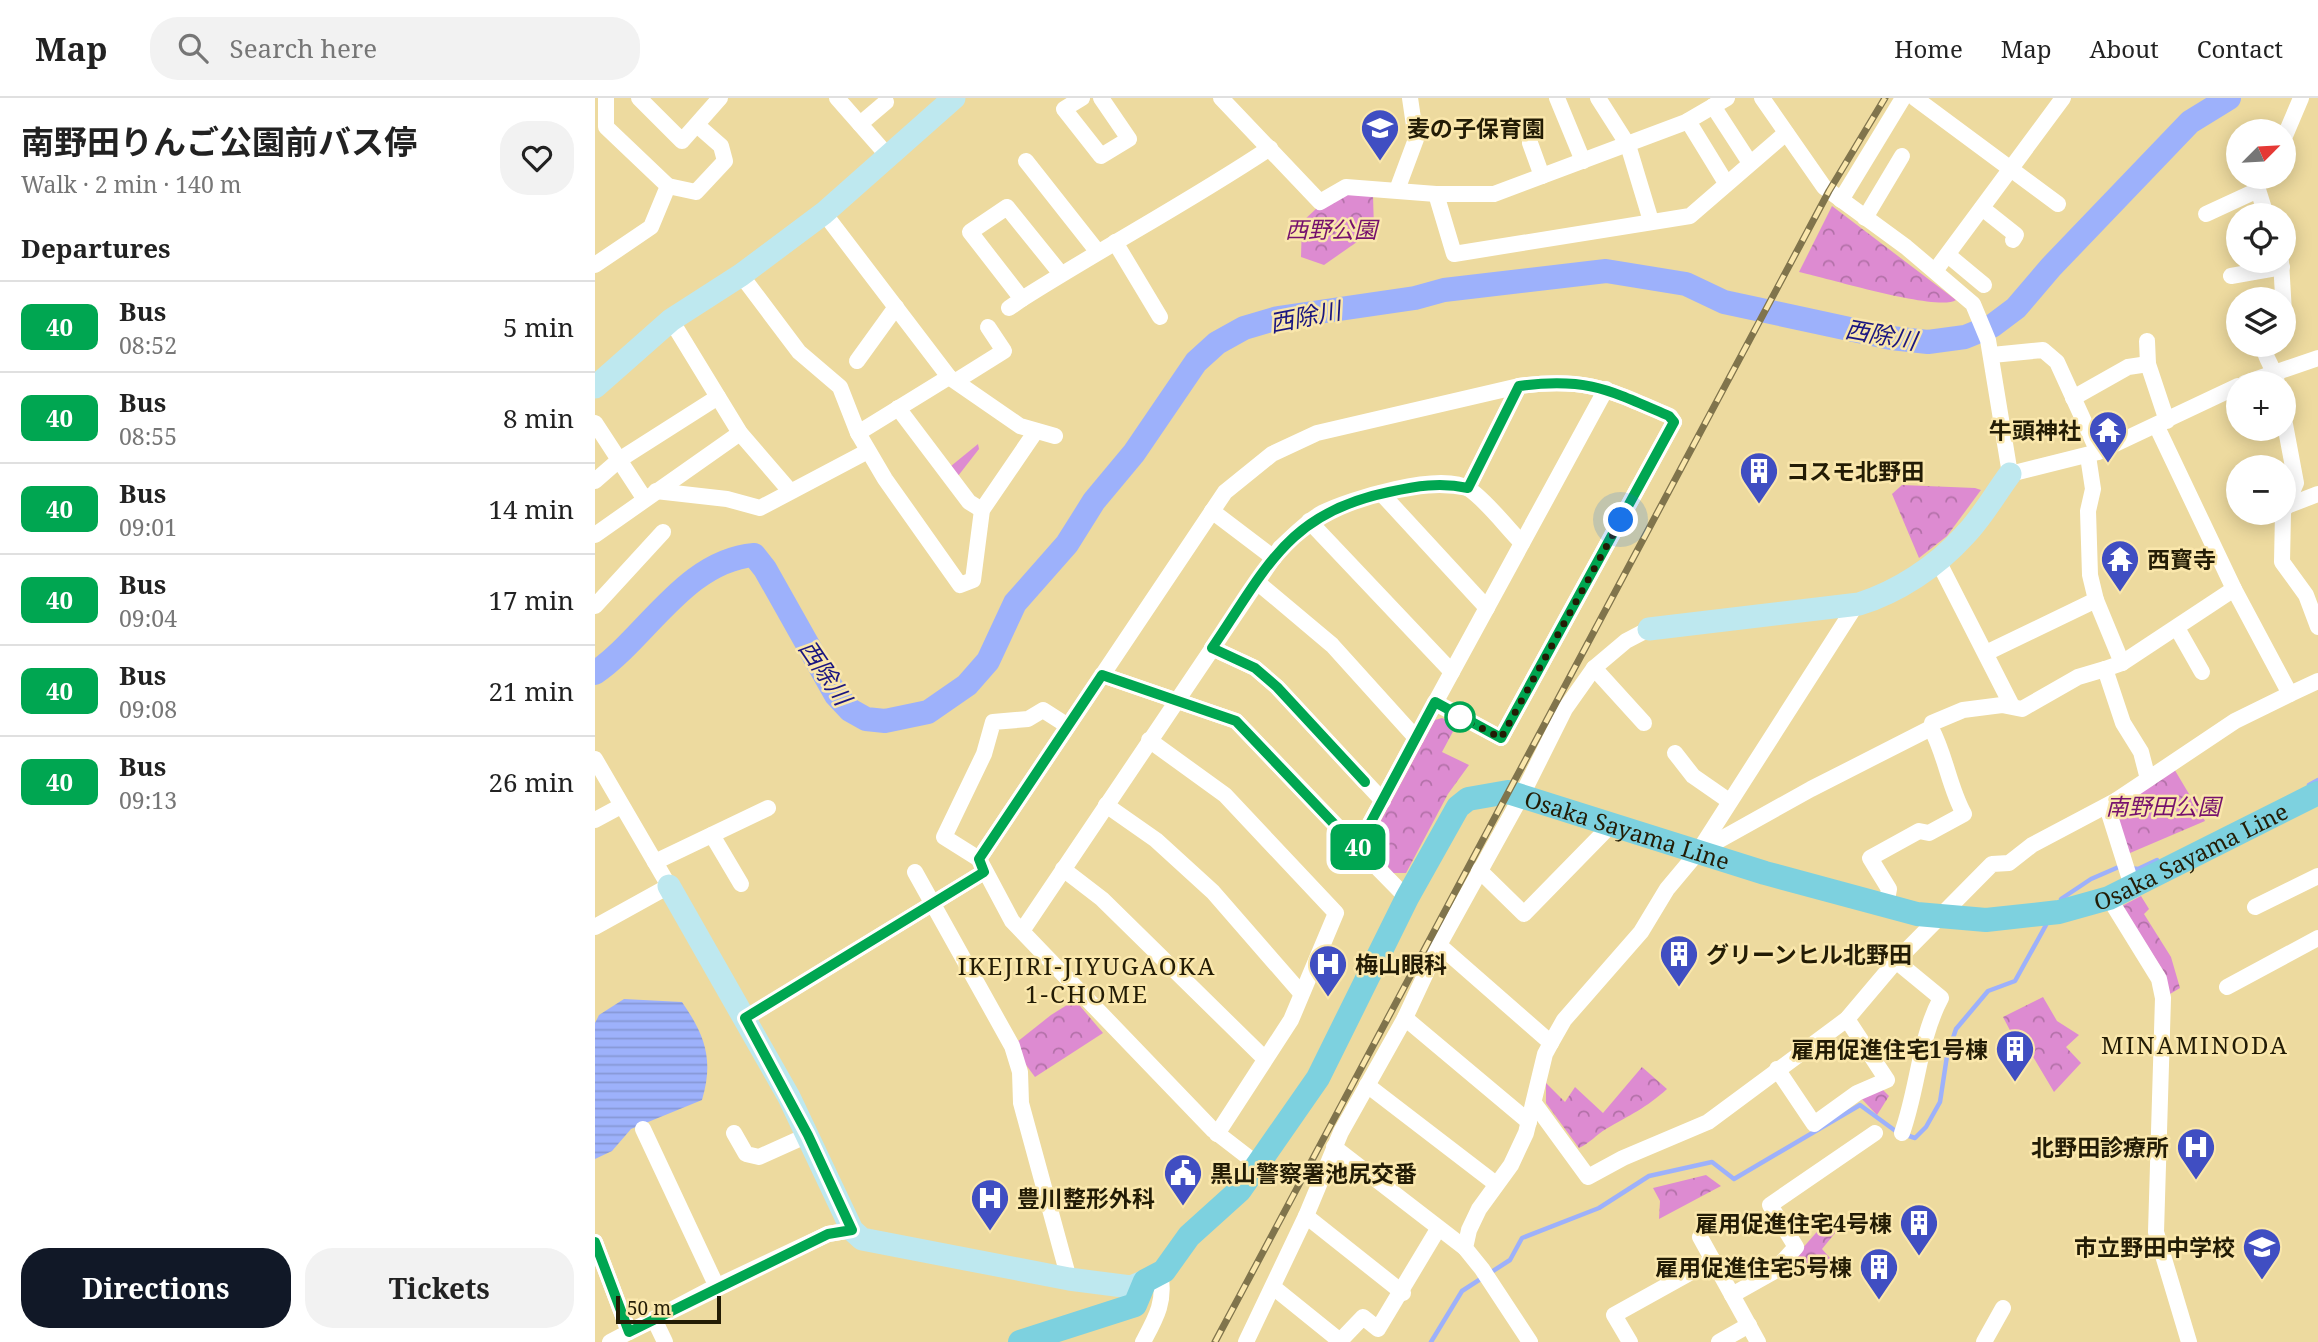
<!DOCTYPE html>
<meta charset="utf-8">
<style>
:root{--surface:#fff;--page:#f2f2f2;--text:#222;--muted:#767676;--line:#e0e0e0;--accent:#111827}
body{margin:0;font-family:"Noto Serif","Noto Sans JP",serif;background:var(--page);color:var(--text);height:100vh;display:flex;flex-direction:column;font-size:26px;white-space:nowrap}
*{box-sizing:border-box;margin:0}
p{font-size:23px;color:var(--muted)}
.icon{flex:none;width:38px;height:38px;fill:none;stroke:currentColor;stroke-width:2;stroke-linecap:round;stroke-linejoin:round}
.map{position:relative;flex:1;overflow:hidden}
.drawer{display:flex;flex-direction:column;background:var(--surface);width:595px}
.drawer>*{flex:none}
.badge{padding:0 14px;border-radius:10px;font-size:24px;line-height:46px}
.needle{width:46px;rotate:66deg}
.buttons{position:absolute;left:1631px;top:21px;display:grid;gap:14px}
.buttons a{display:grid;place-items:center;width:70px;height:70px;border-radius:50%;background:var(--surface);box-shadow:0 4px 18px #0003;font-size:35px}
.scale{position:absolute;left:21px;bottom:18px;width:105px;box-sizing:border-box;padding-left:7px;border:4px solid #231c05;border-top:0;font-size:19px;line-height:24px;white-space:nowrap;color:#231c05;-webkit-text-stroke:5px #fae7ac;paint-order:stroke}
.you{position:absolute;width:35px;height:35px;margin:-18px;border:5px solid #fff;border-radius:50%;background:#1a73e8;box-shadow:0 0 0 10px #1a73e833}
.map>.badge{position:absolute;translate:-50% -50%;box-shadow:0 0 0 4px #fff}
h2{padding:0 21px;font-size:26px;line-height:63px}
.round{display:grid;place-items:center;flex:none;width:74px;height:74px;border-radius:28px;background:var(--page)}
.headline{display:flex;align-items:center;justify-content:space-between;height:119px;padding:0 21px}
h1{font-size:33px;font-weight:700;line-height:52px}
.primary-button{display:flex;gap:14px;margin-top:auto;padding:14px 21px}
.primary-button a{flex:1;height:80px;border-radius:28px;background:var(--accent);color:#fff;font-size:28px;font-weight:700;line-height:80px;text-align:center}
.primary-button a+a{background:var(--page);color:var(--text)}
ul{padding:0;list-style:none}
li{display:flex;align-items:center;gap:21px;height:91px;padding:0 21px;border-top:2px solid var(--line)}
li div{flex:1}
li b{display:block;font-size:26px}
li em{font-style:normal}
li .badge{min-width:77px;font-weight:700;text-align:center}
header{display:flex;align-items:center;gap:42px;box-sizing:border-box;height:98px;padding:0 35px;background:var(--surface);border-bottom:2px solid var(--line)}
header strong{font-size:33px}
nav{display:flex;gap:38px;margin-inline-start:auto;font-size:24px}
.search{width:490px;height:63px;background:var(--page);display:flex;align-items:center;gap:18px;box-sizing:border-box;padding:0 24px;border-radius:28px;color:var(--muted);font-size:26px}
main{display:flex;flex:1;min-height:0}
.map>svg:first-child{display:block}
.park{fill:url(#park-crowns)}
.water{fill:url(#water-rules)}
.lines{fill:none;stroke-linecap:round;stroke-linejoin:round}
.stream{stroke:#9db1fb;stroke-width:4.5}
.river{stroke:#9db1fb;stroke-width:24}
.street{stroke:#fff;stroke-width:16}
.secondary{stroke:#bee8ef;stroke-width:23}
.primary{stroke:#7dd1df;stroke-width:24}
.rail-casing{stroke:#80744c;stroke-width:7}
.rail{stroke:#fae7ac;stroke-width:4.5;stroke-dasharray:13;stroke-linecap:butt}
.line-casing{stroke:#fff;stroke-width:16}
.line{stroke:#00a651;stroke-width:10}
.walk{stroke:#231c05;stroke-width:7;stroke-dasharray:0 12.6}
.stop-dot{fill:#fff;stroke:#00a651;stroke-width:3.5}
.labels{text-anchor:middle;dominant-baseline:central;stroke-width:5;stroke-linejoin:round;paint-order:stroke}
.poi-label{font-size:23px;font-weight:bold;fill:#231c05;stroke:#fae7ac;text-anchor:start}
.park-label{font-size:23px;font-style:italic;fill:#76116d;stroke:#fae7ac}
.street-label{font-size:23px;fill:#231c05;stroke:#fae7ac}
.water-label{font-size:24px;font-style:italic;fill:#1a1680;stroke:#fae7ac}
.neighbourhood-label{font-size:24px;letter-spacing:2px;fill:#231c05;stroke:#fae7ac}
</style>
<header>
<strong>Map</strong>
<div class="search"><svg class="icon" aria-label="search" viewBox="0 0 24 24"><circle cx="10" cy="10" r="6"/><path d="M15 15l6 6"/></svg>Search here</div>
<nav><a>Home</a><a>Map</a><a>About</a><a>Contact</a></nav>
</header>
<main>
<section class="drawer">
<div class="headline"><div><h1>南野田りんご公園前バス停</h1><p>Walk · 2 min · 140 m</p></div><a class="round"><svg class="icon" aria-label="heart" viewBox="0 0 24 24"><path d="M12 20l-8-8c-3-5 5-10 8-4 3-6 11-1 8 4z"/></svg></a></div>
<h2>Departures</h2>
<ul>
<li><span class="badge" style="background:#00a651;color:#fff">40</span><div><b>Bus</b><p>08:52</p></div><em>5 min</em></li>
<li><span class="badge" style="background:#00a651;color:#fff">40</span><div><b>Bus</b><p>08:55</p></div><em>8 min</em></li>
<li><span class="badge" style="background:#00a651;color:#fff">40</span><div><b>Bus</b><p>09:01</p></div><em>14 min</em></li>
<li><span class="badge" style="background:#00a651;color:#fff">40</span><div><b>Bus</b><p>09:04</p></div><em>17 min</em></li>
<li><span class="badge" style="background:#00a651;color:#fff">40</span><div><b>Bus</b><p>09:08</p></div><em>21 min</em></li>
<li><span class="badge" style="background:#00a651;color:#fff">40</span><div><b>Bus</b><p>09:13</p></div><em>26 min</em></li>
</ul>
<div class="primary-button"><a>Directions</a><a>Tickets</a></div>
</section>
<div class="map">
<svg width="1723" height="1244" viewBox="0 0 1723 1244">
<defs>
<pattern id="park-crowns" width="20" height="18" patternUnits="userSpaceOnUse" patternTransform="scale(1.75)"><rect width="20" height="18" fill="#dd8bd1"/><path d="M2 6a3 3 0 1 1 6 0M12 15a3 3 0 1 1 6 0" fill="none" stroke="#b371a8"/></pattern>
<pattern id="water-rules" width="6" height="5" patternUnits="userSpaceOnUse" patternTransform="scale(1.75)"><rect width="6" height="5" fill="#9db1fb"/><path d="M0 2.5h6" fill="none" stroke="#8798d6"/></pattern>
</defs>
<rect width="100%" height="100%" fill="#edda9f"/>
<g class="park">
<polygon points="752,94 778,97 779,132 729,167 706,159 707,124 723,109"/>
<path d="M1237 108 1361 202C1343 214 1232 180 1204 174Z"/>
<polygon points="383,346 384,351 363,378 356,368"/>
<polygon points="1307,387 1380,390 1386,392 1352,438 1324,460 1297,396"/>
<polygon points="847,620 862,626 847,654 874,667 853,696 811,775 798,775 774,745 840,622"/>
<polygon points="1578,669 1610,723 1528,758 1514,715"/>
<polygon points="1546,798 1554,811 1549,816 1576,859 1585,890 1575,896 1569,874 1527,808"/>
<polygon points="1448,899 1462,923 1484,937 1471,949 1486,965 1459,994 1437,957 1430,961 1408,919"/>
<polygon points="480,902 508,935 440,979 417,948 456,917"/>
<path d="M1047 969 1072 991C1051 1010 1035 1017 1011 1031 1001 1037 995 1045 984 1050L951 1005V985L970 1004 980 989 1008 1015Z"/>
<polygon points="1287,991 1294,998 1282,1017 1265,999"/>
<polygon points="1111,1077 1126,1088 1064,1121 1065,1103 1058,1090"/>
<polygon points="1234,1120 1245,1129 1227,1151 1235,1160 1218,1171 1199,1160"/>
</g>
<path class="water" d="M29 901 87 904C110 937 119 962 107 1002L36 1031 17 1053 0 1061V925L4 917Z"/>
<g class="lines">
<g class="stream">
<polyline points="1714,687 1723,682"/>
<polyline points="1535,770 1543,771 1562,762"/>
<polyline points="1466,801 1496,781 1526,768"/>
<polyline points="1311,1037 1320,1040 1331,1029 1345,1004 1352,958 1361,931 1393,893 1420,883 1451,827"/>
<polyline points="836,1244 867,1193 915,1162 927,1140 1004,1110 1054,1078 1117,1064 1139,1081 1265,1007 1302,1034"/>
</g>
<path class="river" d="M0 575C52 539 90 463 159 457L170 471 241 597 255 612 271 621 290 623 333 614 372 587 393 563 420 505 472 446 499 403 539 355 601 264 622 245 649 230 683 220 820 200 849 192 1011 173 1091 186 1129 204 1296 240 1333 244 1370 239 1397 228 1421 210 1456 169 1595 24 1634 0"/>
<g class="street">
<polyline points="44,0 87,43 125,0"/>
<polyline points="242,0 293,58"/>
<polyline points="487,0 469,11 506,58 534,41 506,0"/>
<polyline points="626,0 725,104 751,89 841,96 899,96 1091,24 1132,0"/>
<polyline points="962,0 988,63"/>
<polyline points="1003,0 1033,47 1056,123"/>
<polyline points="1167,0 1229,89 1311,149 1378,206 1393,242 1415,376 1503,354 1643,288"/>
<polyline points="1320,0 1463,106"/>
<polyline points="1118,8 1155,65"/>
<polyline points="1093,23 1131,85"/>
<polyline points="265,26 291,4"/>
<polyline points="1689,40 1706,0"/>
<polyline points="935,45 947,78"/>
<polyline points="431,63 502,153"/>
<polyline points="1659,79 1671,117"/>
<polyline points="73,88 101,94 130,63 126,48 102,27"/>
<polyline points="802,92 821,41 815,0"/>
<polyline points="841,96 859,156 1095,118 1191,35"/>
<polyline points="1246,102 1308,0"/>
<polyline points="1387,110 1421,137 1418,142"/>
<polyline points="229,115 354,279 425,328 460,338"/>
<polyline points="1611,116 1663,92"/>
<polyline points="1270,120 1307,58"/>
<polyline points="520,144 565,219"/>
<polyline points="1353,157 1389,187"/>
<polyline points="1686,163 1689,215"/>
<polyline points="0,167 56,129 73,88 11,29 11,0"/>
<polyline points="1340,173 1468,0"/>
<polyline points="146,177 204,254 245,289 263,335"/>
<polyline points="1636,178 1687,169"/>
<path d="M427 201C509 149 594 104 675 50"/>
<polyline points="414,210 427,201 375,134 412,109 466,176"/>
<polyline points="76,222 145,335 195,393"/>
<polyline points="1552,243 1553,266 1572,323"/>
<path d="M1668 247C1670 262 1680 270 1682 285"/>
<polyline points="1397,257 1448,252 1462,264 1503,354"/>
<polyline points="262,263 301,209"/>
<polyline points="354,279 263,335 290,381 365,487 378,482 387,412 441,333"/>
<polyline points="361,283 409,253 393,229"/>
<polyline points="1650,285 1723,260"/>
<polyline points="1478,300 1533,269 1553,266"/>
<polyline points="303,310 374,404 387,412"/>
<polyline points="1689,321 1701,385 1689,412"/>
<polyline points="0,325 49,400"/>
<polyline points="1493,358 1498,391 1493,413 1495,477 1501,502 1527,565 1510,571 1528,625 1546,654 1553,681"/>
<polyline points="0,383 24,362 123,299"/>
<polyline points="873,390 924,288"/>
<polyline points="61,393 132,401 165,410 273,353"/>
<polyline points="786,395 892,510"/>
<polyline points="1689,409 1723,396"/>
<polyline points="617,413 679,460"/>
<polyline points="1688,415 1687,464 1711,497 1723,529"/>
<polyline points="714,423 857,574"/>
<polyline points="0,437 145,335"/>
<polyline points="1342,461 1417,608"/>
<polyline points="662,484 737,547 821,640"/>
<polyline points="0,508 68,434"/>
<polyline points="1582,530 1607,574"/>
<polyline points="617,550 660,570 682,589 788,703"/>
<polyline points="1391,555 1501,502"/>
<polyline points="1527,565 1639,491"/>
<polyline points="999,570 1049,625"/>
<polyline points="507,577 641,623 762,749"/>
<polyline points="1695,596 1723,583"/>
<polyline points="840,605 1011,291"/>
<polyline points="554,642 630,697 741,815 696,922 622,1036"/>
<polyline points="1080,655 1098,678 1134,703"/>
<polyline points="0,661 74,788 0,829"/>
<polyline points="511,707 561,742 618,794 706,895"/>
<polyline points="0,722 26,708"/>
<polyline points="117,737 146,786"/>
<polyline points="1103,754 1216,691 1336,630 1337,625 1368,612 1407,607 1427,611 1483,579 1510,571"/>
<polyline points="384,761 349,739 389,656 398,624 433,621 448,612 473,628"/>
<polyline points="60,764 173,710"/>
<polyline points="468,771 507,801 670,961"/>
<polyline points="884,772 929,816 1018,725"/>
<polyline points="320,774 417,948 425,974 426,1005 474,1181"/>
<polyline points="1537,788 1514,715 1522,702 1640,623 1695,596 1639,491 1562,329"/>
<polyline points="1514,800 1564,881 1568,900 1561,1134 1594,1244"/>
<path d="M1291 807 1294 791 1275 760 1324 733 1334 735 1369 716C1354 689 1351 658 1336 630"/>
<polyline points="1660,809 1723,778"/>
<path d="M427 833 685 450C698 438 711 424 727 415 755 401 846 373 874 391 893 404 910 428 927 445"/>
<polyline points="844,847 956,945"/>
<path d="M1301 863 1346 900C1324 941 1323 991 1307 1035"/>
<polyline points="1632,889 1723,840"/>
<polyline points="151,920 389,774"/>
<polyline points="810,920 934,1024"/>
<polyline points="1182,971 1219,1026 1262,995 1292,982 1252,921"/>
<polyline points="772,987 901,1086"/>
<polyline points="939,1005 993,1079 1028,1060 1113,1024 1252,921 1301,863 1397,766 1414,765 1437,747 1522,702"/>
<polyline points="48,1031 122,1189"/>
<polyline points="139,1035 151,1056 164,1059 213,1037"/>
<polyline points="739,1049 870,1150"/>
<path d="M662 1066 618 1032 417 823 384 761 630 394 677 356 722 335 924 288C992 279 1014 292 1075 318L1079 324 906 640 840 605 762 749 812 800"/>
<polyline points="711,1118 808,1195"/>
<polyline points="1105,1139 1163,1244"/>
<polyline points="0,1144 34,1234"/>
<polyline points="678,1189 745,1243"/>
<polyline points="1137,1197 1178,1174 1201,1149 1175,1107 1280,1035"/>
<polyline points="59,1221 70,1244"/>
<polyline points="15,1244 112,1193 233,1136 257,1132"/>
<path d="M548 1244C561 1220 571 1203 565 1175"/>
<polyline points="651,1244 711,1118 746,1034 810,920 844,847 927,697 970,611 999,570 1031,543 1054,531"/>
<polyline points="744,1244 768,1219 783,1231 843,1131"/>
<polyline points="935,1244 887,1171 870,1150 874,1132 884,1111 916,1067 931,1035 950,956 956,945 969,922 1046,834 1072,791 1103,754 1261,507"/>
<polyline points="1035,1244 1019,1217 1118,1162"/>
<polyline points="1124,1244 1154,1227"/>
<polyline points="1389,1244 1408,1210"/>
</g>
<g class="secondary">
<polyline points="0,289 76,222 146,177 229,115 359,0"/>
<path d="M1054 531 1264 506C1303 494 1342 468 1369 438 1387 420 1400 396 1415 376"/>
<polyline points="74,788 194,999 257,1132 267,1141 474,1181 536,1189 550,1183"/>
</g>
<path class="primary" id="s1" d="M425 1244 540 1207 550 1183 569 1173 594 1138 645 1092 723 980 812 800 863 709 873 701 913 694 1170 775 1322 816 1391 822 1464 814 1514 800 1723 695"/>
<g class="rail-casing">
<polyline id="rail" points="620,1244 1234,93 1290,0"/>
</g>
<use href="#rail" class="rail"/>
</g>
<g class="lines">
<g class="line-casing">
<path id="line" d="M0 1144 34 1234 233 1136 257 1132 213 1037 150 920 389 774 384 761 507 577 641 623 762 750 840 604 906 640 1079 324 1074 318C1014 292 992 279 924 288L873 390C845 384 821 388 794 394 692 415 671 471 617 550L660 570 682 589 770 684"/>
</g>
<use href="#line" class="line"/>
<polyline class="walk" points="865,619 906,640 1026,422"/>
</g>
<defs>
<g id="school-pin" transform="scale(2.0125)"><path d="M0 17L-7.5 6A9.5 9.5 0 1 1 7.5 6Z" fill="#404ec2" stroke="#fae7ac"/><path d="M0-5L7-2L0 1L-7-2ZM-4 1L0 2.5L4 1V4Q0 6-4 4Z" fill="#fff"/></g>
<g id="temple-pin" transform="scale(2.0125)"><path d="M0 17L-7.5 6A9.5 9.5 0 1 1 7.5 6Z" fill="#404ec2" stroke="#fae7ac"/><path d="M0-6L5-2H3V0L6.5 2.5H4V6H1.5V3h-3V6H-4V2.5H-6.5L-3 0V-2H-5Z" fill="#fff"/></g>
<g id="building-pin" transform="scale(2.0125)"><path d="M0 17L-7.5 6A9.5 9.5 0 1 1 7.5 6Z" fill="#404ec2" stroke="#fae7ac"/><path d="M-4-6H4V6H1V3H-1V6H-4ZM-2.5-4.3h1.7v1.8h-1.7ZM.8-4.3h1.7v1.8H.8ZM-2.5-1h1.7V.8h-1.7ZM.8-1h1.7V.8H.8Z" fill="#fff"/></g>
<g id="hospital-pin" transform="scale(2.0125)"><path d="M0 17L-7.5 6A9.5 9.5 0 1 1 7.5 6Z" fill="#404ec2" stroke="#fae7ac"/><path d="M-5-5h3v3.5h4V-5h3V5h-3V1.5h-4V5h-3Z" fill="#fff"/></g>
<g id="civic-pin" transform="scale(2.0125)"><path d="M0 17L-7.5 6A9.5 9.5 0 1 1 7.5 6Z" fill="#404ec2" stroke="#fae7ac"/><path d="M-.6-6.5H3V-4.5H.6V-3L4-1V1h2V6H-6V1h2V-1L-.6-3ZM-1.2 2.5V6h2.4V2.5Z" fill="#fff"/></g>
</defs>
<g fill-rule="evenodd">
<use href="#school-pin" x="785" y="30"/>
<use href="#temple-pin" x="1513" y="332"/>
<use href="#building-pin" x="1164" y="373"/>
<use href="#temple-pin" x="1525" y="461"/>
<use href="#building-pin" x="1084" y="856"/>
<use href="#hospital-pin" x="733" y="866"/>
<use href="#building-pin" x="1420" y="951"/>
<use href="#hospital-pin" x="1601" y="1049"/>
<use href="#civic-pin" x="588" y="1075"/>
<use href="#hospital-pin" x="395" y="1100"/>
<use href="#building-pin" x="1324" y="1125"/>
<use href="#school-pin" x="1667" y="1149"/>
<use href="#building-pin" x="1284" y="1169"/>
</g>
<circle class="stop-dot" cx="865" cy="619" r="14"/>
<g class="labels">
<g class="poi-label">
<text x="812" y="30">麦の子保育園</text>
<text x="1486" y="332" text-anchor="end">牛頭神社</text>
<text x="1191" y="373">コスモ北野田</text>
<text x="1552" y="461">西寳寺</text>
<text x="1111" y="856">グリーンヒル北野田</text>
<text x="760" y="866">梅山眼科</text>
<text x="1393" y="951" text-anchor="end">雇用促進住宅1号棟</text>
<text x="1574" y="1049" text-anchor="end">北野田診療所</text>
<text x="615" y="1075">黒山警察署池尻交番</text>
<text x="422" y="1100">豊川整形外科</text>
<text x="1297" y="1125" text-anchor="end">雇用促進住宅4号棟</text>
<text x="1640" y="1149" text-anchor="end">市立野田中学校</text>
<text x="1257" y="1169" text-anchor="end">雇用促進住宅5号棟</text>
</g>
<g class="park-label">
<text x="736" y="131">西野公園</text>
<text x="1568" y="708">南野田公園</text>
</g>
<g class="street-label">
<text stroke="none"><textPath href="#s1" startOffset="900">Osaka Sayama Line</textPath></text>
<text stroke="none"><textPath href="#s1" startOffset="1488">Osaka Sayama Line</textPath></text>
</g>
<g class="water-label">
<text transform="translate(710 218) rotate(-11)">西除川</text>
<text transform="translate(1286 236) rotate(10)">西除川</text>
<text transform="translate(231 574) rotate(56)">西除川</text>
</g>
<g class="neighbourhood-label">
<text x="492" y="867">IKEJIRI-JIYUGAOKA<tspan x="492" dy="28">1-CHOME</tspan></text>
<text x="1600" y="946">MINAMINODA</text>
</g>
</g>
</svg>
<div class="buttons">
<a><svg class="needle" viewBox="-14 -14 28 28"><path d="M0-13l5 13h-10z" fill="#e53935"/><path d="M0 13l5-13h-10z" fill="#767676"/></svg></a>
<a><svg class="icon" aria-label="locate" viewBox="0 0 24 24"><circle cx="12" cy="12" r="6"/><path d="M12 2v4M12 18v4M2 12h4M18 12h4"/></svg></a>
<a><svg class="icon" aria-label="layers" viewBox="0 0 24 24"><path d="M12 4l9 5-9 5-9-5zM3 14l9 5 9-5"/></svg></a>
<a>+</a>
<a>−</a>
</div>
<div class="scale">50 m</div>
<div class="you" style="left:1026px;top:422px"></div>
<b class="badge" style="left:763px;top:749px;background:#00a651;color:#fff">40</b>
</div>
</main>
